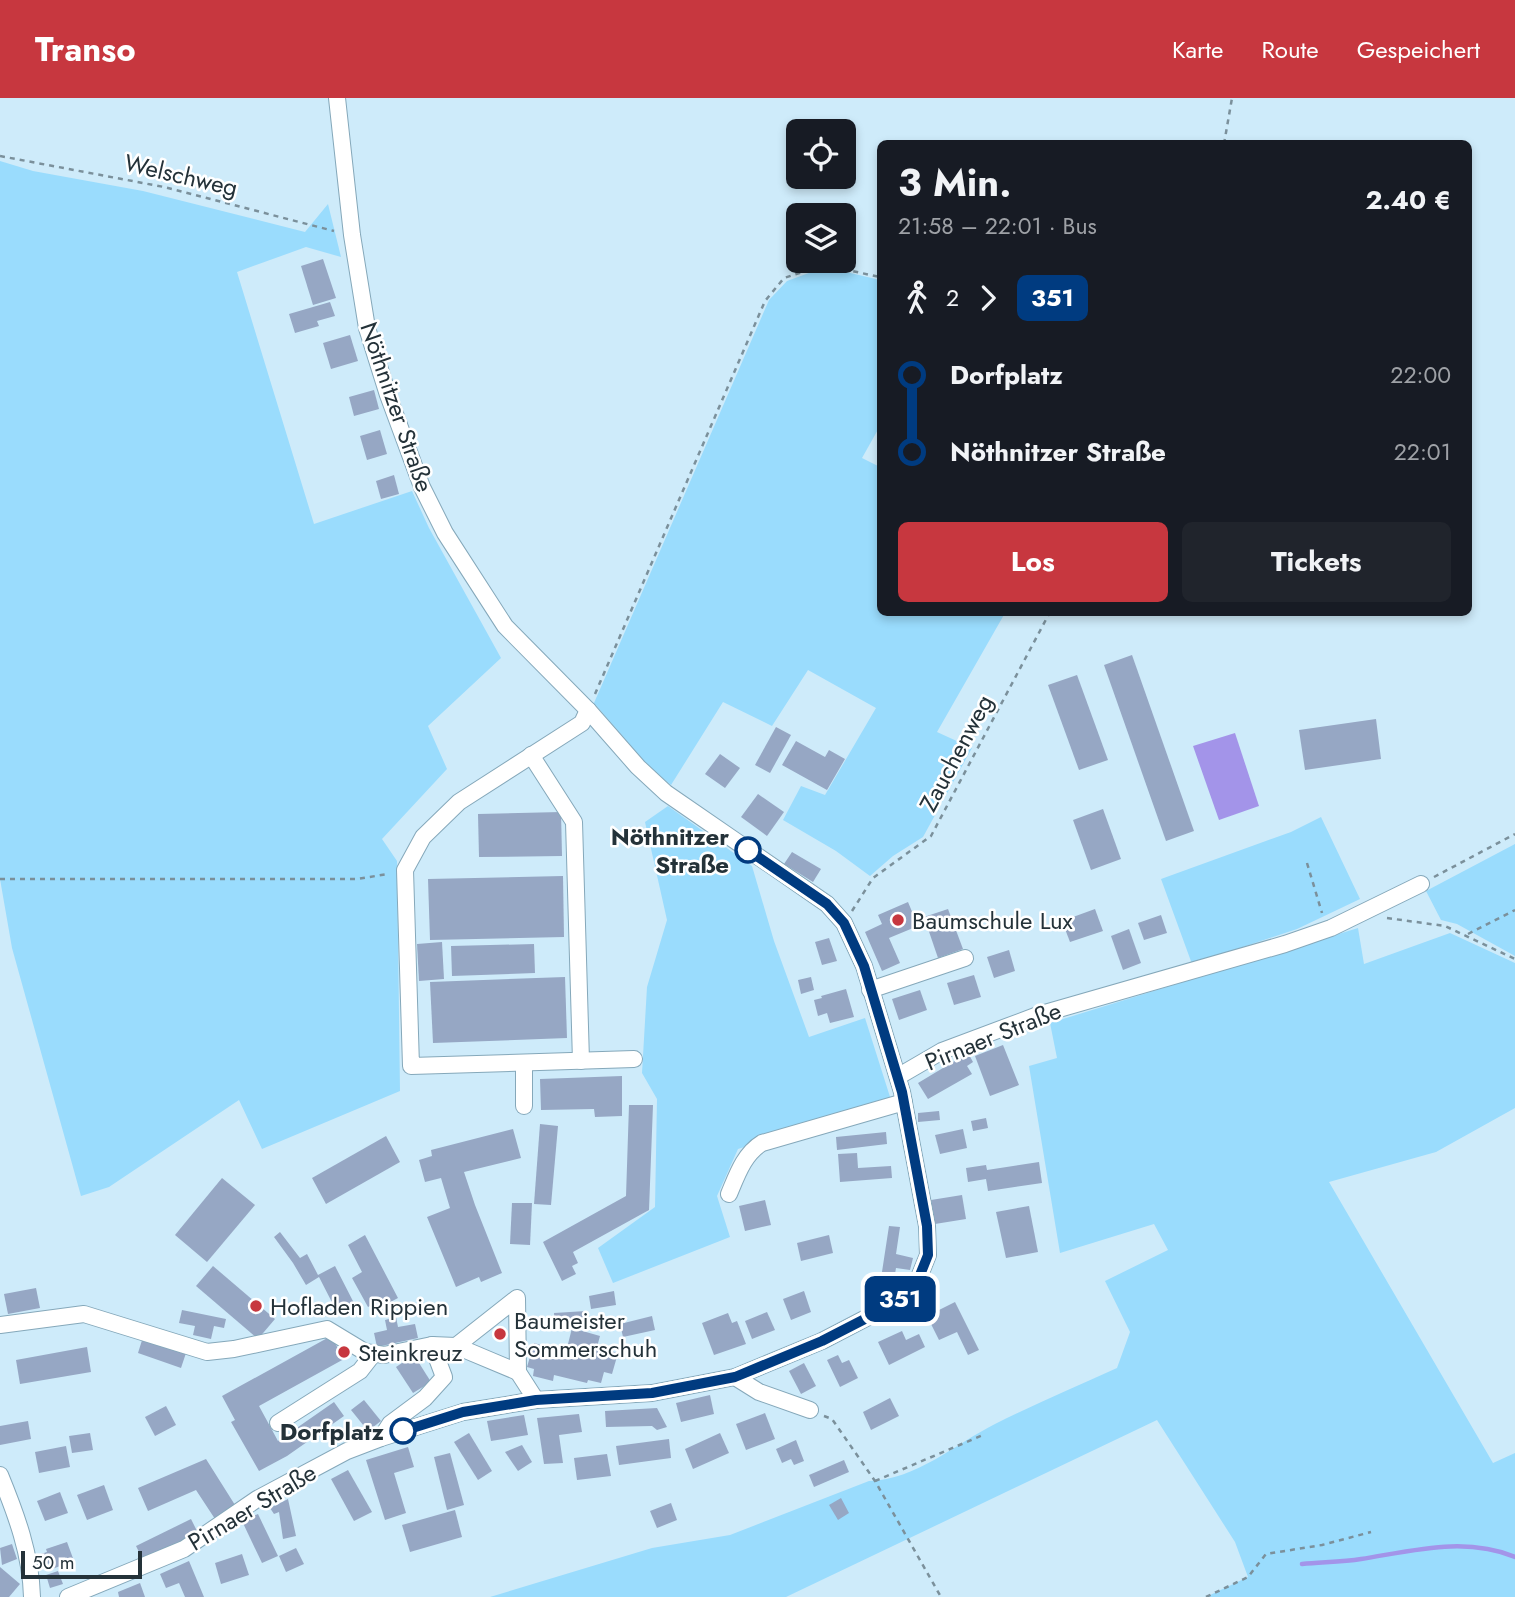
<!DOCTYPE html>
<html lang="de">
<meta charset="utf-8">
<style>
:root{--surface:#171b24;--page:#20242c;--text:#f1f3f6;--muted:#9ea1a6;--accent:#c7373f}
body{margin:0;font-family:Jost,sans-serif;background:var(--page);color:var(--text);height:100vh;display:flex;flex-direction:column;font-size:26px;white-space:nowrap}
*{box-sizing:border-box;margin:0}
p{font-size:23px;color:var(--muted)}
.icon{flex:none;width:38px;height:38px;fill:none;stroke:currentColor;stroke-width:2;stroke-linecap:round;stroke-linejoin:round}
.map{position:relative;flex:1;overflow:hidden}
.panel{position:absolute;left:877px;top:42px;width:595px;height:476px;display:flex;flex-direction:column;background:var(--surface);border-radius:10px;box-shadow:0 4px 10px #0003}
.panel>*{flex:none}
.badge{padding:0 14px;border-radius:10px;font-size:24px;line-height:46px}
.controls{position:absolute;left:786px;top:21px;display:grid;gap:14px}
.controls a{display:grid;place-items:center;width:70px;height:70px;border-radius:10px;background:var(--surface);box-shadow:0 4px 10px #0003;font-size:35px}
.scale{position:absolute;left:21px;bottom:18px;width:121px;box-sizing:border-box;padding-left:7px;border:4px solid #243239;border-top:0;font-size:19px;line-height:24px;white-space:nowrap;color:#243239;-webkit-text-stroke:5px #fff;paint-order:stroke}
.map>.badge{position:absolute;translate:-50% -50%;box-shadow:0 0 0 4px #fff}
.legs{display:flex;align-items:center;gap:10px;height:77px;padding:0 21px;font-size:23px}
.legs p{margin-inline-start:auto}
.overview{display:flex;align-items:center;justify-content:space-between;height:119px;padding:0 21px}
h1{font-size:38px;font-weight:700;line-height:52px}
.cta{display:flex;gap:14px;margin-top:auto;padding:14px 21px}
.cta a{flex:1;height:80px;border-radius:10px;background:var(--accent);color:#fff;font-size:28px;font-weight:700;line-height:80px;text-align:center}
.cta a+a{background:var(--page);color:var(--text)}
ul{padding:0 21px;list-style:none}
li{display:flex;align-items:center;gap:24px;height:77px;font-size:26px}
li i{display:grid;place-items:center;width:10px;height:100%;margin:0 9px;background:currentColor}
li i::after{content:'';width:18px;height:18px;margin:-9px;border:5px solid;border-radius:50%;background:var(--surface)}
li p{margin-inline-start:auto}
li:first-child i{background:linear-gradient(#0000 50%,currentColor 0)}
li:last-child i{background:linear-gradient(currentColor 50%,#0000 0)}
header{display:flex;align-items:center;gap:42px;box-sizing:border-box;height:98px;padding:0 35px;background:var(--accent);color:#fff}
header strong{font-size:33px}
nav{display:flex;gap:38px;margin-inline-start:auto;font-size:24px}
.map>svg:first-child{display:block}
.green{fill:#9adcfd}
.water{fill:#a394e9}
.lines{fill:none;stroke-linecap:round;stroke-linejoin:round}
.stream{stroke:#a394e9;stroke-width:4.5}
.building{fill:#96a7c4}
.minor-casing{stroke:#85a8ba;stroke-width:18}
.path{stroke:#7b909b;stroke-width:2.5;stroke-dasharray:5 5;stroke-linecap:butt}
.minor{stroke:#fff;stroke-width:16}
.line-1-casing{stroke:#fff;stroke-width:16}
.line-1{stroke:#003b80;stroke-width:10}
.stop-1-dot{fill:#fff;stroke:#003b80;stroke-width:3.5}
.poi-dot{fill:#c7373f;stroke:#fff;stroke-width:2.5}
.labels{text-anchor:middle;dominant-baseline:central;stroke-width:5;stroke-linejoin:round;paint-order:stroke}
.street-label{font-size:24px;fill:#243239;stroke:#fff}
.stop-label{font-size:24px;font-weight:bold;fill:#243239;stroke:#fff;text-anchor:end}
.poi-label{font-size:24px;fill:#243239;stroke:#fff;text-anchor:start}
</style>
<header>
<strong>Transo</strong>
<nav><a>Karte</a><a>Route</a><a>Gespeichert</a></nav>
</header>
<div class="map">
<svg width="1515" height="1499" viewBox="0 0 1515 1499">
<rect width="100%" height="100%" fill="#ceebfa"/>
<g class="green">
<polygon points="0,63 33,73 143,93 305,134 328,106 341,159 306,149 237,174 314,426 412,393 429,430 501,560 428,628 447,671 382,741 397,763 400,993 262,1051 239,1002 109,1089 81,1098 12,850 0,781"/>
<polygon points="817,172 842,173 880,182 880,328 862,360 880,369 880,514 1005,515 937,634 972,650 923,739 893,758 870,778 836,753 783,722 801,688 825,697 876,610 808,572 772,628 723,604 671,687 651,671 594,605 769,202 787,183"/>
<polygon points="668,708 752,768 774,843 809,939 865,920 891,1002 738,1051 717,1098 730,1139 613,1185 598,1150 655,1109 657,1001 642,975 647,889 667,822 645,724"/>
<polygon points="1321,719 1360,801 1297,831 1192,866 1161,781 1291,734"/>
<polygon points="1515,746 1515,858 1457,826 1441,822 1426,793"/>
<path d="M1358 830 1364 866 1450 835 1515 865V1010L1436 1054 1329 1084 1493 1365 1515 1355V1499H1206L1248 1479 1235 1444 1157 1322 786 1499H490L652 1450 730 1437 869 1383C916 1382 955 1346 995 1326 1035 1306 1077 1288 1117 1270L1130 1234 1105 1183 1168 1152 1154 1126 1060 1155 1029 968 1057 960 1050 925Z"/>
</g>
<polygon class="water" points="1235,635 1259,708 1219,722 1193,648"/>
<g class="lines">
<path class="stream" d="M1302 1466C1322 1464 1342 1464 1361 1461 1412 1453 1465 1438 1515 1459"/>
</g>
<g class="building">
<polygon points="323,161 336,200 313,207 301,168"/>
<polygon points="330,204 335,218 317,223 319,228 295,235 289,216"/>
<polygon points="350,237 358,263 331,271 323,245"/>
<polygon points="374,292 379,311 354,318 349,299"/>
<polygon points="380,332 387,356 367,362 360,338"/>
<polygon points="394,377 399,396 381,401 376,383"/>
<polygon points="1132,557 1194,733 1166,743 1104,567"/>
<polygon points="1077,577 1108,662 1079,672 1048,587"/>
<polygon points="1376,621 1381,661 1305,672 1299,632"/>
<polygon points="776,629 791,637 770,675 755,667"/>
<polygon points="796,643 825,659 829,652 845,661 827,692 782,667"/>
<polygon points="720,656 740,670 725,690 705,676"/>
<polygon points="758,696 784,714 767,738 741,719"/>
<polygon points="1103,711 1121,761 1091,772 1073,722"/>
<polygon points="561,714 562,758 479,759 478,716"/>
<polygon points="792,754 821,771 813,784 784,766"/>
<polygon points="563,778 564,839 430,842 428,781"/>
<polygon points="908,804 918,828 889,840 900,865 882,873 865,834 882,826 878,817"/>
<polygon points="948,811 963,851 938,860 924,819"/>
<polygon points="1095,811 1103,833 1070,844 1062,823"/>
<polygon points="1161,817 1167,835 1144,842 1138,825"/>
<polygon points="1129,831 1141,865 1123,872 1111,838"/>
<polygon points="829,840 837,863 822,867 815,844"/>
<polygon points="442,844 444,881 419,883 417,846"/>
<polygon points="534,846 535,875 452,878 451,848"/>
<polygon points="1009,852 1015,873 994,880 987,859"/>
<polygon points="974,877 981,899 954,907 947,885"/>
<polygon points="565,879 567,940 433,945 430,884"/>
<polygon points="811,879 814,892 801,896 798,882"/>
<polygon points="846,891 854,919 830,925 827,915 818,918 814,902 822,900 821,898"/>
<polygon points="920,892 927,912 899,922 892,901"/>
<polygon points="1003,947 1019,987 990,998 975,958"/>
<polygon points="968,955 973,964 967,968 972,976 928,1001 918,985"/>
<polygon points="622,978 622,1018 595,1019 594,1011 541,1012 540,981"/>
<polygon points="629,1007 653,1007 649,1112 573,1154 578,1165 572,1168 576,1176 562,1183 543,1144 626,1098"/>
<polygon points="939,1013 940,1022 918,1024 918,1015"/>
<polygon points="986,1020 988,1030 973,1033 971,1023"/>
<polygon points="540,1026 558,1028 551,1107 534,1106"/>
<polygon points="513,1031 521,1060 464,1074 475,1107 502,1175 481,1184 479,1179 456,1189 427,1119 450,1110 441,1080 425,1084 419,1062 432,1058 431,1052"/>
<polygon points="963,1031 967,1050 940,1056 935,1037"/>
<polygon points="886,1034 887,1046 837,1052 836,1039"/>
<polygon points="386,1038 400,1064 326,1106 312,1080"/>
<polygon points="857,1055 858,1070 891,1068 892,1080 840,1084 838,1056"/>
<polygon points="1039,1064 1042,1085 988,1093 986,1081 968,1084 966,1070 986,1067 987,1072"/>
<polygon points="222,1080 255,1107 207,1164 175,1137"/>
<polygon points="962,1097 966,1121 935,1126 931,1102"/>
<polygon points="765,1102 771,1127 745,1133 739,1108"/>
<polygon points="512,1105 532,1105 530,1147 510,1146"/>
<polygon points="1029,1108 1038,1154 1006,1160 996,1114"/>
<polygon points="889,1128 900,1129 896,1156 913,1160 910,1172 896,1170 893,1188 880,1187"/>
<polygon points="280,1134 300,1160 307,1156 318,1177 335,1168 356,1209 339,1218 319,1179 306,1187 293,1165 274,1139"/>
<polygon points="365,1137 398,1200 381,1209 378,1204 368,1209 352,1180 362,1174 348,1147"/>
<polygon points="829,1137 833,1155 801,1163 797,1145"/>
<polygon points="213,1168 275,1221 258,1241 196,1188"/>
<polygon points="36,1190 40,1210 8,1216 4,1196"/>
<polygon points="614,1193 616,1207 591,1211 589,1198"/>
<polygon points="804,1193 811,1214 791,1222 783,1201"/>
<polygon points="955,1204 979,1252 968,1257 957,1234 939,1242 927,1218"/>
<polygon points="182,1212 226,1221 224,1230 214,1228 211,1241 193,1237 195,1228 179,1225"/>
<polygon points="586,1213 587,1229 555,1231 554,1215"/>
<polygon points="767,1214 775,1232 752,1241 745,1223"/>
<polygon points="728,1215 732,1225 737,1223 746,1246 714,1257 702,1225"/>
<polygon points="652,1218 655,1232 623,1239 620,1226"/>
<polygon points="396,1219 398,1229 415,1226 418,1240 377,1249 374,1235 387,1232 385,1222"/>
<polygon points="572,1230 600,1238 597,1249 618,1255 612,1276 604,1274 601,1285 588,1282 587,1285 554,1277 553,1283 533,1278 534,1271 527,1269 534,1245 566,1254"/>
<polygon points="902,1233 906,1242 919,1236 925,1249 889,1267 878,1244"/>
<polygon points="331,1238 344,1261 259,1308 278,1343 334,1304 344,1318 287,1358 259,1373 231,1324 235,1322 222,1298"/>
<polygon points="143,1239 186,1255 181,1270 138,1255"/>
<polygon points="87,1249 91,1274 20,1286 16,1262"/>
<polygon points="414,1257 431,1284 413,1295 396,1269"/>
<polygon points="838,1257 842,1265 849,1262 858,1280 840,1289 827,1262"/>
<polygon points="804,1265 816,1288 801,1296 789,1273"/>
<polygon points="710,1297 714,1316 681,1324 676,1305"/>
<polygon points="890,1300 899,1318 871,1332 863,1314"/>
<polygon points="364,1302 381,1323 368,1333 351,1312"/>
<polygon points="166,1308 176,1327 155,1338 145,1319"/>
<polygon points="657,1310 667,1329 657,1332 652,1328 606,1329 605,1313"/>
<polygon points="765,1315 775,1341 746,1352 736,1326"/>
<polygon points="579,1316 582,1334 559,1337 563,1365 544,1366 537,1320"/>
<polygon points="524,1317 528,1337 491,1343 487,1323"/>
<polygon points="28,1323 31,1341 0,1347 0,1328"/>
<polygon points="90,1335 93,1352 72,1355 69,1338"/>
<polygon points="469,1335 492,1373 478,1382 454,1344"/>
<polygon points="720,1335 729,1355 693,1371 685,1351"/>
<polygon points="669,1341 671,1360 619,1367 616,1348"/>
<polygon points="796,1342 804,1363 794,1367 791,1361 782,1365 776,1351"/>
<polygon points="522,1347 532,1364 518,1373 505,1354"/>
<polygon points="66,1348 70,1369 39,1375 35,1354"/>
<polygon points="408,1349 414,1369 394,1375 406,1415 385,1422 366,1362"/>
<polygon points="450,1355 464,1407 447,1412 434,1359"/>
<polygon points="607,1356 611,1378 577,1382 574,1360"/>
<polygon points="206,1361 235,1407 215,1421 196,1392 148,1413 138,1390"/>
<polygon points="844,1362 849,1374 814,1389 809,1377"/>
<polygon points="348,1372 372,1414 354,1423 331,1381"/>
<polygon points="104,1387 113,1412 87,1422 77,1397"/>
<polygon points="60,1394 68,1415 45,1423 37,1403"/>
<polygon points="841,1400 849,1415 838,1422 829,1407"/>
<polygon points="288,1401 296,1438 283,1441 279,1414 274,1416 270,1410"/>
<polygon points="671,1405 677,1422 657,1430 650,1413"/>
<polygon points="455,1412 462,1439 410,1454 402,1427"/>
<polygon points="258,1416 278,1458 262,1465 242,1423"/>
<polygon points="191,1421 198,1435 143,1462 136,1448"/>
<polygon points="67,1444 74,1463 52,1471 50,1465 45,1467 41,1456 47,1454 46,1451"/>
<polygon points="12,1446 17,1461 2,1467 0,1450"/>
<polygon points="296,1450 304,1466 286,1474 279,1458"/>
<polygon points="242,1456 249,1477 221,1486 215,1465"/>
<polygon points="189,1463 204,1499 185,1499 179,1485 166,1490 160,1476"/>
<polygon points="0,1469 20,1486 9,1499 0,1499"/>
<polygon points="58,1473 63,1486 50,1490 46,1477"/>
<polygon points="140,1485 145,1499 119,1499 118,1494"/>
</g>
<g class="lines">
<g class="minor-casing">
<g id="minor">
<polyline points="588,612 582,625 459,704 423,739 405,772 411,968 634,961"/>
<polyline points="531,657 574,724 581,963"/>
<polyline points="870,892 965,860"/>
<polyline points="899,978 942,953 1038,917 1285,846 1331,830 1421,786"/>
<polyline points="524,1008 524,965"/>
<path d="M729 1096C737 1077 744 1056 762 1045L904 1004"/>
<polyline points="0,1227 84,1216 207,1254 234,1251 327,1231 365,1254 384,1257 432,1247 456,1248 518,1274"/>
<polyline points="456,1248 517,1200 518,1274 536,1302"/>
<polyline points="735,1279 759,1294 810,1312"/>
<polyline points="278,1325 360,1273 374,1255"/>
<polyline points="381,1340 390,1326 425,1300 444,1279 432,1247"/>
<path d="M0 1377C16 1416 31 1456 32 1499"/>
<polyline points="68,1499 184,1451 257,1401 347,1353 381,1340 463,1314 536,1302 652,1295 735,1279 822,1243 893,1206 916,1187 928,1157 927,1128 902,994 864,868 844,825 827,806 666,695 638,669 588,612 505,528 445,435 422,389 388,297 367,230 352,137 337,0"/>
</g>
</g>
<g class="path">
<polyline points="1224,46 1232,0"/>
<polyline points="0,58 164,89 334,133"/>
<polyline points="595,596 765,203 784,180 824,167 880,179"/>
<polyline points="1307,765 1322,815"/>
<polyline points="1434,779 1515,736"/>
<polyline points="0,781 357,781 388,776"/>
<polyline points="852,813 873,780 931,738 1050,514"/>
<polyline points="1387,820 1445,828 1515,861"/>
<polyline points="1468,836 1515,812"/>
<polyline points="824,1318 832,1321 875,1383 941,1499"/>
<polyline points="875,1383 983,1337"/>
<polyline points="1206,1499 1248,1479 1266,1456 1322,1447 1371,1434"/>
</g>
<use href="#minor" class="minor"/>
</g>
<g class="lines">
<g class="line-1-casing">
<polyline id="line-1" points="403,1333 463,1314 536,1302 652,1295 735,1279 822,1243 894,1206 916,1187 928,1157 927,1128 902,994 864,868 844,825 827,806 748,752"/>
</g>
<use href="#line-1" class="line-1"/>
</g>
<g class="stop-1-dot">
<circle cx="748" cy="752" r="12"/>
<circle cx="403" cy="1333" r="12"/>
</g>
<g class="poi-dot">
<circle cx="898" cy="822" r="7"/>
<circle cx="256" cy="1208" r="7"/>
<circle cx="500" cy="1236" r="7"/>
<circle cx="344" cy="1254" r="7"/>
</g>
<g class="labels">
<g class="street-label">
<text transform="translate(181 77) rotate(13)">Welschweg</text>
<text transform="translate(397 309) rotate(71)">Nöthnitzer Straße</text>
<text transform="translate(956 655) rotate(-62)">Zauchenweg</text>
<text transform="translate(993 938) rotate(-22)">Pirnaer Straße</text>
<text transform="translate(252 1409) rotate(-31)">Pirnaer Straße</text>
</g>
<g class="stop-label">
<text x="729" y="738">Nöthnitzer<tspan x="729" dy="28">Straße</tspan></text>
<text x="384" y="1333">Dorfplatz</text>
</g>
<g class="poi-label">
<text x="912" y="822">Baumschule Lux</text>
<text x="270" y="1208">Hofladen Rippien</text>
<text x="514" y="1222">Baumeister<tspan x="514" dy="28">Sommerschuh</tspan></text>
<text x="358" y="1254">Steinkreuz</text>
</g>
</g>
</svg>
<div class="controls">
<a><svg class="icon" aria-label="locate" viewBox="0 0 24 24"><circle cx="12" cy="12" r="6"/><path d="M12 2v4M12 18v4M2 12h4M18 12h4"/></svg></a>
<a><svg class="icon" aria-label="layers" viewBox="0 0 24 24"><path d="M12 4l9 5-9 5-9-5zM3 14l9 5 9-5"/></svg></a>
</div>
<div class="scale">50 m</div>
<b class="badge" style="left:900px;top:1201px;background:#003b80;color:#fff">351</b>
<section class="panel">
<div class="overview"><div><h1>3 Min.</h1><p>21:58 – 22:01 · Bus</p></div><b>2.40 €</b></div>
<div class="legs"><svg class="icon" aria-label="walk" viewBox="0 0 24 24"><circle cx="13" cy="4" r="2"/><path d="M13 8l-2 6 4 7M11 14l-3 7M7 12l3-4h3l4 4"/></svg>2<svg class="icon" aria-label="forward" viewBox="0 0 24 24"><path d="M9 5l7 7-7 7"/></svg><b class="badge" style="background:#003b80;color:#fff">351</b></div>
<ul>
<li><i style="color:#003b80"></i><b>Dorfplatz</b><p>22:00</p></li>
<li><i style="color:#003b80"></i><b>Nöthnitzer Straße</b><p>22:01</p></li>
</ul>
<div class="cta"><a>Los</a><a>Tickets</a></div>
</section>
</div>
